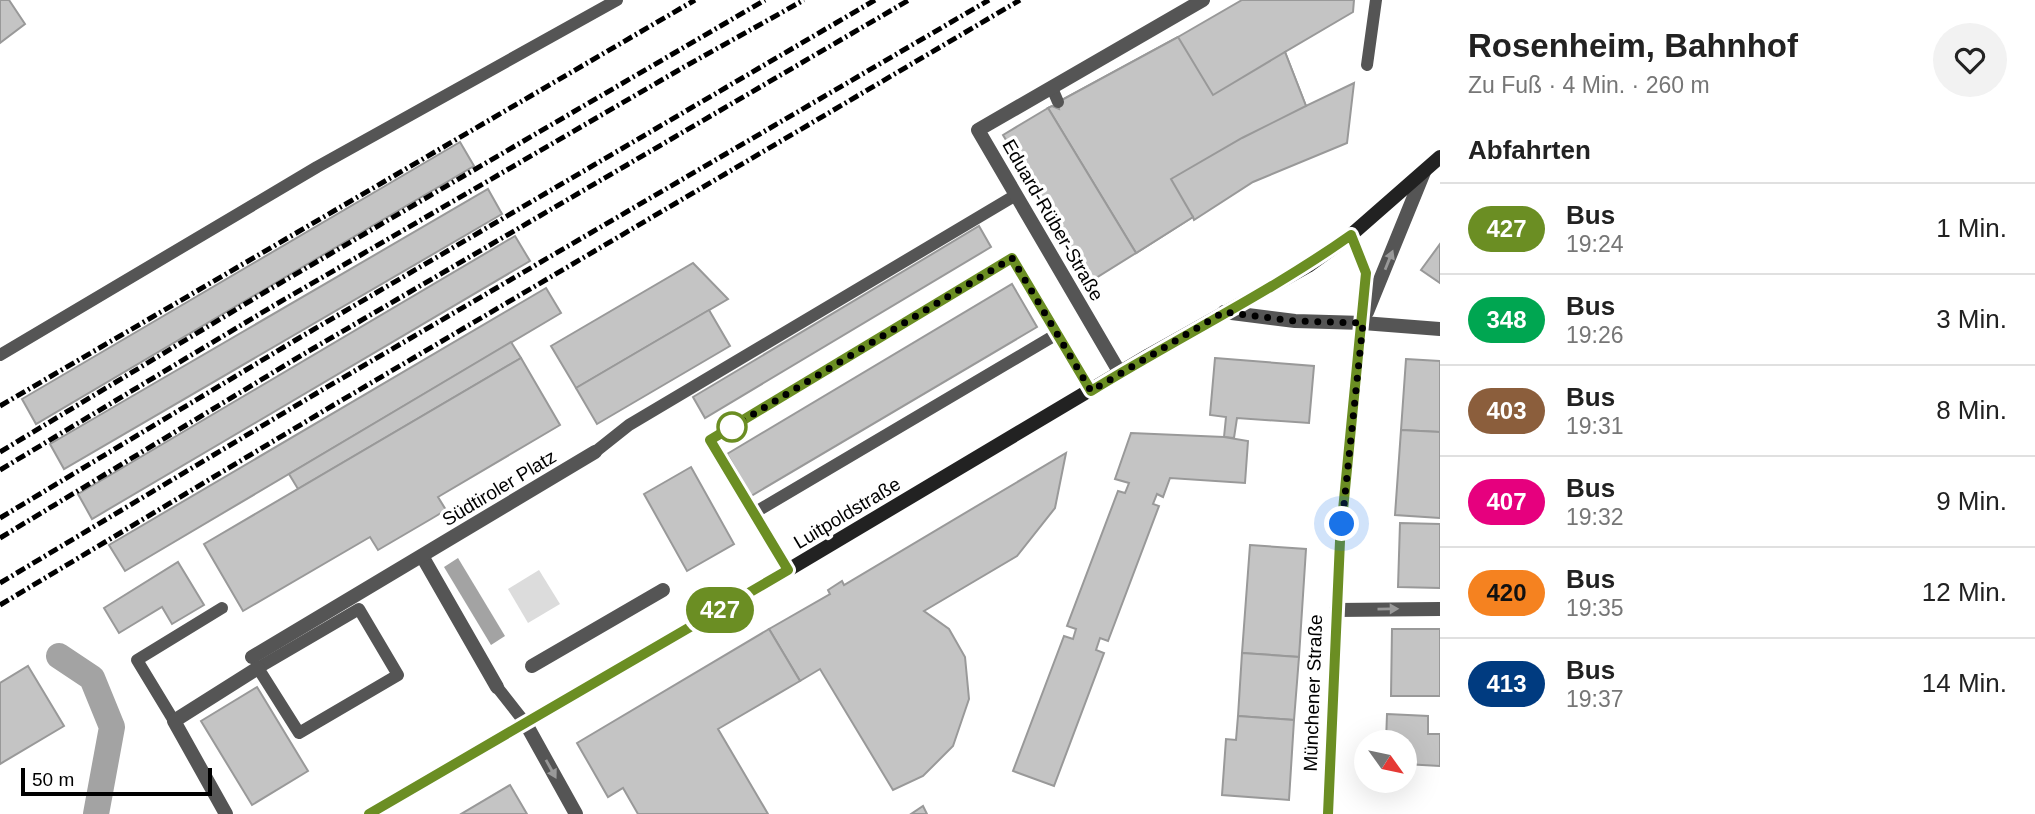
<!DOCTYPE html>
<html lang="de">
<meta charset="utf-8">
<style>
:root{--surface:#fff;--page:#f2f2f2;--text:#222;--muted:#767676;--line:#e0e0e0}
body{margin:0;font-family:Helvetica,sans-serif;background:var(--page);color:var(--text);height:100vh;display:flex;flex-direction:column;font-size:26px;white-space:nowrap}
*{box-sizing:border-box;margin:0}
p{font-size:23px;color:var(--muted)}
.icon{flex:none;width:38px;height:38px;fill:none;stroke:currentColor;stroke-width:2;stroke-linecap:round;stroke-linejoin:round}
.map{position:relative;flex:1;overflow:hidden}
.side{display:flex;flex-direction:column;background:var(--surface);width:595px}
.side>*{flex:none}
.badge{padding:0 14px;border-radius:23px;font-size:24px;line-height:46px}
.needle{width:46px;rotate:123deg}
.controls{position:absolute;left:1354px;top:730px;display:grid;gap:14px}
.controls a{display:grid;place-items:center;width:63px;height:63px;border-radius:50%;background:var(--surface);box-shadow:0 7px 28px #0002;font-size:35px}
.scale{position:absolute;left:21px;bottom:18px;width:191px;box-sizing:border-box;padding-left:7px;border:4px solid #000;border-top:0;font-size:19px;line-height:24px;white-space:nowrap;color:#000;-webkit-text-stroke:5px #fff;paint-order:stroke}
.you{position:absolute;width:35px;height:35px;margin:-18px;border:5px solid #fff;border-radius:50%;background:#1a73e8;box-shadow:0 0 0 10px #1a73e833}
.map>.badge{position:absolute;translate:-50% -50%;box-shadow:0 0 0 4px #fff}
h2{padding:0 28px;font-size:26px;line-height:63px}
.round{display:grid;place-items:center;flex:none;width:74px;height:74px;border-radius:37px;background:var(--page)}
.summary{display:flex;align-items:center;justify-content:space-between;height:119px;padding:0 28px}
h1{font-size:33px;font-weight:600;line-height:52px}
ul{padding:0;list-style:none}
li{display:flex;align-items:center;gap:21px;height:91px;padding:0 28px;border-top:2px solid var(--line)}
li div{flex:1}
li b{display:block;font-size:26px}
li em{font-style:normal}
li .badge{min-width:77px;font-weight:700;text-align:center}
main{display:flex;flex:1;min-height:0}
.map>svg:first-child{display:block}
.green{fill:#dcdcdc}
.water{fill:#a3a3a3}
.lines{fill:none;stroke-linecap:round;stroke-linejoin:round}
.canal{stroke:#a3a3a3;stroke-width:26}
.building{fill:#c4c4c4;stroke:#999;stroke-width:2}
.lane{stroke:#555;stroke-width:12}
.street{stroke:#555;stroke-width:14}
.secondary{stroke:#222;stroke-width:14}
.rail{stroke:#000;stroke-width:5;stroke-dasharray:10 3.5 2 3.5;stroke-linecap:butt}
.oneway{fill:#999}
.line-casing{stroke:#fff;stroke-width:16}
.line{stroke:#6b8e23;stroke-width:10}
.walk{stroke:#000;stroke-width:7;stroke-dasharray:0 12.6}
.stop-dot{fill:#fff;stroke:#6b8e23;stroke-width:3.5}
.labels{text-anchor:middle;dominant-baseline:central;stroke-width:7;stroke-linejoin:round;paint-order:stroke}
.street-label{font-size:19px;fill:#000;stroke:#fff}
</style>
<main>
<div class="map">
<svg width="1440" height="814" viewBox="0 0 1440 814">
<rect width="100%" height="100%" fill="#fff"/>
<polygon class="green" points="539,570 560,604 528,623 508,589"/>
<polygon class="water" points="458,558 505,636 491,645 444,567"/>
<g class="lines">
<polyline class="canal" points="59,656 92,678 112,727 96,814"/>
</g>
<g class="building">
<polygon points="0,0 9,0 25,24 0,43"/>
<polygon points="1242,0 1354,0 1353,12 1285,52 1306,106 1354,83 1347,143 1253,182 1194,220 1193,217 1136,253 1048,108 1052,106 1059,109 1058,102 1178,37"/>
<polygon points="1178,37 1213,95 1285,52 1306,106 1242,138 1171,179 1193,217 1136,253 1048,108 1052,106 1059,109 1058,102"/>
<polygon points="1048,108 1136,253 1091,281 1003,135"/>
<polygon points="460,142 474,166 36,424 22,399"/>
<polygon points="488,189 502,214 64,469 50,444"/>
<polygon points="979,226 991,247 705,418 693,397"/>
<polygon points="515,236 530,261 92,519 78,494"/>
<polygon points="1440,244 1440,283 1421,270"/>
<polygon points="693,263 728,299 576,388 551,346"/>
<polygon points="1012,284 1037,327 751,496 727,454"/>
<polygon points="546,288 561,313 125,571 109,545"/>
<polygon points="709,310 730,346 597,424 576,388"/>
<polygon points="511,342 521,358 298,489 289,474"/>
<polygon points="521,358 560,425 438,497 446,510 431,519 378,550 370,537 243,611 204,544"/>
<polygon points="1215,358 1314,366 1309,423 1237,418 1234,438 1224,437 1226,417 1210,415"/>
<polygon points="1406,359 1440,361 1440,432 1401,430"/>
<polygon points="1401,430 1440,432 1440,518 1395,515"/>
<polygon points="1131,433 1224,437 1248,441 1245,483 1170,478 1163,497 1157,494 1153,504 1159,506 1108,641 1100,638 1096,650 1104,653 1054,786 1013,771 1064,636 1073,639 1076,629 1067,626 1118,491 1125,493 1129,483 1115,479"/>
<polygon points="1066,453 1055,508 1017,556 924,611 949,629 965,657 969,699 953,746 923,776 893,790 820,669 800,681 769,629 830,594 828,590 842,581 844,585"/>
<polygon points="691,467 734,544 687,571 644,494"/>
<polygon points="1400,523 1440,524 1440,588 1398,587"/>
<polygon points="1250,545 1306,549 1299,657 1242,653"/>
<polygon points="178,562 204,605 172,624 162,607 119,633 104,608"/>
<polygon points="769,629 800,681 718,729 768,814 638,814 623,788 608,797 577,743"/>
<polygon points="1392,629 1440,629 1440,696 1391,696"/>
<polygon points="1242,653 1299,657 1294,720 1238,716"/>
<polygon points="28,666 64,726 0,764 0,683"/>
<polygon points="257,687 308,771 252,805 201,721"/>
<polygon points="1387,714 1428,716 1428,734 1440,734 1440,766 1405,764 1405,742 1386,742"/>
<polygon points="1238,716 1294,720 1289,800 1222,795 1226,739 1236,740"/>
<polygon points="510,785 527,814 461,814"/>
<polygon points="923,806 927,814 911,814"/>
</g>
<g class="lines">
<g class="lane">
<polyline points="1367,65 1376,0"/>
<polyline points="1052,88 1058,102"/>
<polyline points="0,355 317,167 617,0"/>
<polyline points="595,452 629,425 1016,195"/>
<polyline points="754,513 1057,334"/>
<polyline points="788,570 710,440 1011,258 1091,391"/>
<polygon points="359,609 398,675 299,733 258,668"/>
<polyline points="497,687 526,724"/>
<polyline points="174,721 137,660 222,608"/>
</g>
<g class="street">
<polyline points="1224,312 1295,321 1363,323 1440,329"/>
<polyline points="1367,312 1424,172"/>
<polyline points="1120,373 978,130 1203,0"/>
<polyline points="422,556 497,687"/>
<polyline points="1336,610 1440,609"/>
<polyline points="252,657 595,452"/>
<polyline points="532,666 663,590"/>
<polyline points="526,724 576,814"/>
<polyline points="226,814 174,721 258,668"/>
<polyline points="1328,814 1340,541 1366,273 1351,235"/>
</g>
<polyline class="secondary" points="369,814 788,570 1149,355 1308,266 1351,235 1440,157"/>
<g class="rail">
<polyline points="0,406 695,0"/>
<polyline points="0,452 265,292 765,0"/>
<polyline points="0,470 273,306 684,67 804,0"/>
<polyline points="0,518 294,341 875,0"/>
<polyline points="0,538 302,355 909,0"/>
<polyline points="0,583 322,390 989,0"/>
<polyline points="0,605 332,406 1020,0"/>
</g>
</g>
<defs><path id="oneway-solid" d="M-6-.8H1V-3.2L6.5 0L1 3.2V.8H-6Z" transform="scale(1.75)"/></defs>
<g class="oneway">
<use href="#oneway-solid" transform="translate(1389 260) rotate(-68)"/>
<use href="#oneway-solid" transform="translate(1388 609) rotate(-1)"/>
<use href="#oneway-solid" transform="translate(551 769) rotate(61)"/>
</g>
<g class="lines">
<g class="line-casing">
<path id="line" d="M369 814 788 570 710 440 1012 258 1091 391C1177 338 1269 293 1351 235L1366 273 1340 541 1328 814"/>
</g>
<use href="#line" class="line"/>
<polyline class="walk" points="732,427 1012,258 1091,391 1224,312 1294,321 1363,323 1342,524"/>
</g>
<circle class="stop-dot" cx="732" cy="427" r="14"/>
<g class="labels">
<g class="street-label">
<text transform="translate(1053 220) rotate(60)">Eduard-Rüber-Straße</text>
<text transform="translate(499 488) rotate(-31)">Südtiroler Platz</text>
<text transform="translate(847 513) rotate(-31)">Luitpoldstraße</text>
<text transform="translate(1313 693) rotate(-88)">Münchener Straße</text>
</g>
</g>
</svg>
<div class="controls">
<a><svg class="needle" viewBox="-14 -14 28 28"><path d="M0-13l5 13h-10z" fill="#e53935"/><path d="M0 13l5-13h-10z" fill="#767676"/></svg></a>
</div>
<div class="scale">50 m</div>
<div class="you" style="left:1342px;top:524px"></div>
<b class="badge" style="left:720px;top:610px;background:#6b8e23;color:#fff">427</b>
</div>
<section class="side">
<div class="summary"><div><h1>Rosenheim, Bahnhof</h1><p>Zu Fuß · 4 Min. · 260 m</p></div><a class="round"><svg class="icon" aria-label="heart" viewBox="0 0 24 24"><path d="M12 20l-8-8c-3-5 5-10 8-4 3-6 11-1 8 4z"/></svg></a></div>
<h2>Abfahrten</h2>
<ul>
<li><span class="badge" style="background:#6b8e23;color:#fff">427</span><div><b>Bus</b><p>19:24</p></div><em>1 Min.</em></li>
<li><span class="badge" style="background:#00a651;color:#fff">348</span><div><b>Bus</b><p>19:26</p></div><em>3 Min.</em></li>
<li><span class="badge" style="background:#8b5e3c;color:#fff">403</span><div><b>Bus</b><p>19:31</p></div><em>8 Min.</em></li>
<li><span class="badge" style="background:#e6007e;color:#fff">407</span><div><b>Bus</b><p>19:32</p></div><em>9 Min.</em></li>
<li><span class="badge" style="background:#f58220;color:#111">420</span><div><b>Bus</b><p>19:35</p></div><em>12 Min.</em></li>
<li><span class="badge" style="background:#003b80;color:#fff">413</span><div><b>Bus</b><p>19:37</p></div><em>14 Min.</em></li>
</ul>
</section>
</main>
